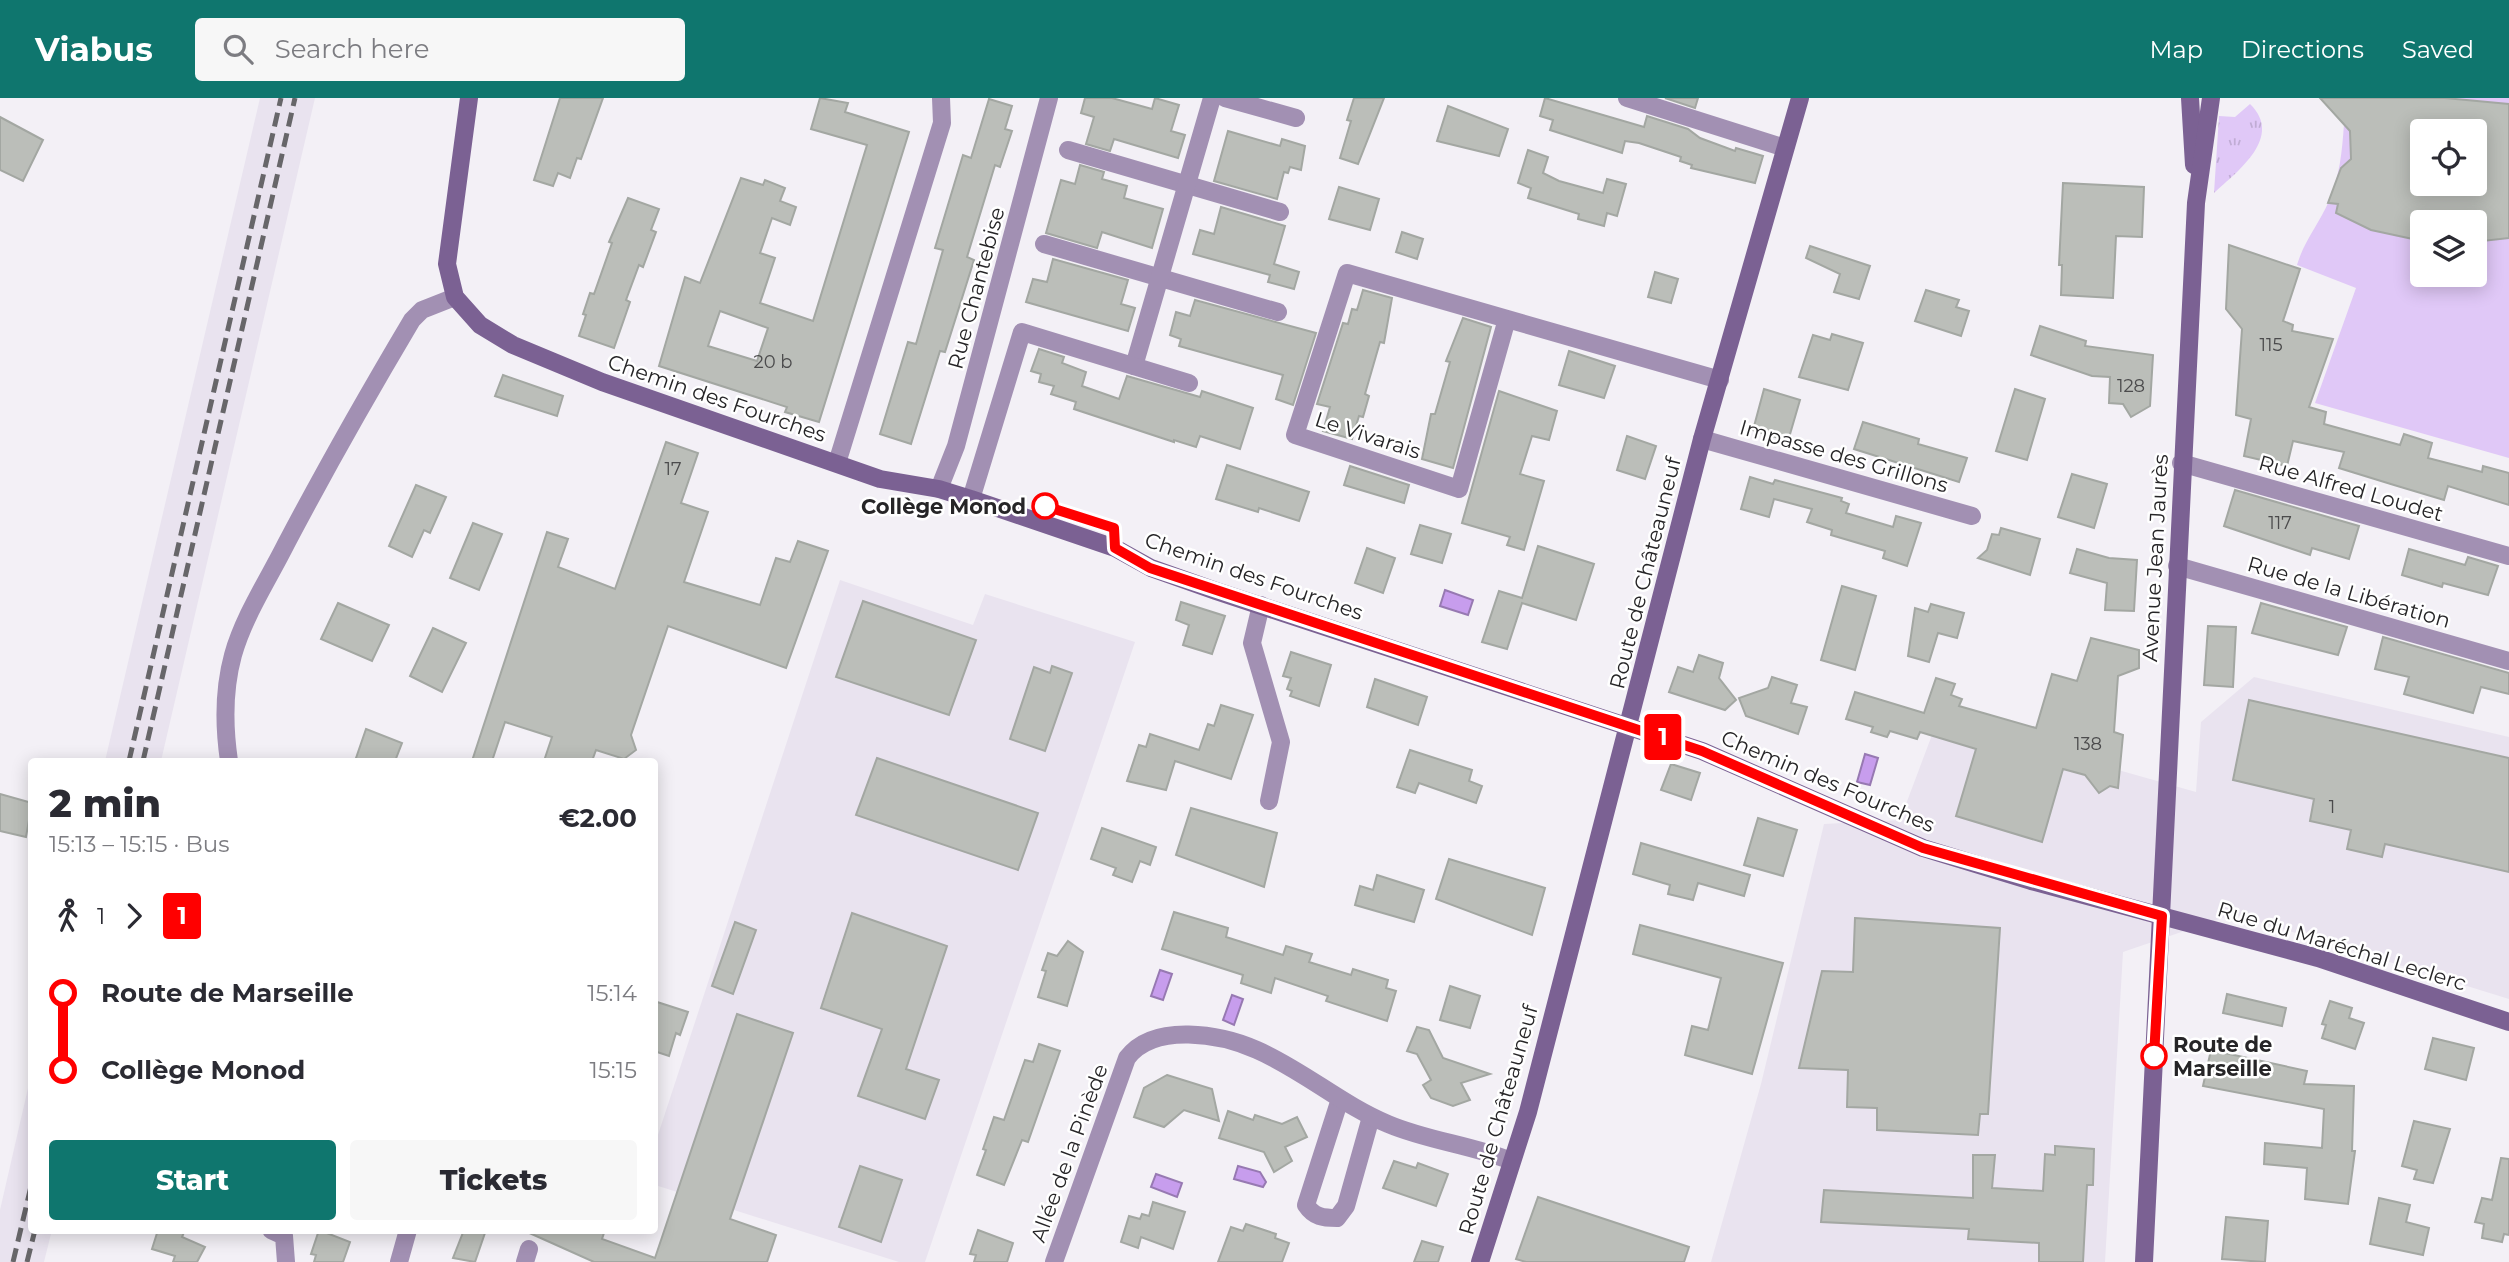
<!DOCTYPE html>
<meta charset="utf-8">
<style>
:root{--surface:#fff;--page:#f7f7f7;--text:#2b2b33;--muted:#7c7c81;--accent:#0f766e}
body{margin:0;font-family:Montserrat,sans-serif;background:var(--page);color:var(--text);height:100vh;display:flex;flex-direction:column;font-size:26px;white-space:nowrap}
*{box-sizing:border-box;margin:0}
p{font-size:23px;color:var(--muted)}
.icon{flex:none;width:38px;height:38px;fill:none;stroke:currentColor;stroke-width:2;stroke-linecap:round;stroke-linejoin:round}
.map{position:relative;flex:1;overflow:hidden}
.panel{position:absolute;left:28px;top:660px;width:630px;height:476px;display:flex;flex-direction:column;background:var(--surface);border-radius:7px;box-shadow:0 4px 18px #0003}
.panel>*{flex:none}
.badge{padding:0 14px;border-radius:5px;font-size:24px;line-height:46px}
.controls{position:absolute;left:2410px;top:21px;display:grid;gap:14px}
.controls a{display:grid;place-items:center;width:77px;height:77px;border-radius:7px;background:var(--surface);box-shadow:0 4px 18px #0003;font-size:35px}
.map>.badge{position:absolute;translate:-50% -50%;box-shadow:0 0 0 4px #fff}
.legs{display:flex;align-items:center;gap:10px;height:77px;padding:0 21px;font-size:23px}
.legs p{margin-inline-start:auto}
.summary{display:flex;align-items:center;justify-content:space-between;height:119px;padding:0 21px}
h1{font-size:38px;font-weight:800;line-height:52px}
.primary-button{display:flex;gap:14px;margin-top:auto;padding:14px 21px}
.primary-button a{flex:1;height:80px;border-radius:7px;background:var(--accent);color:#fff;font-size:28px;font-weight:800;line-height:80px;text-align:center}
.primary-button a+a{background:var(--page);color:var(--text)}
ul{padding:0 21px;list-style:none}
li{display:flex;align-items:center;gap:24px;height:77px;font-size:26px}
li i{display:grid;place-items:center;width:10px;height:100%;margin:0 9px;background:currentColor}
li i::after{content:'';width:18px;height:18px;margin:-9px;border:5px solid;border-radius:50%;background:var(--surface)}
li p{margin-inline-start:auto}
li:first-child i{background:linear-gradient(#0000 50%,currentColor 0)}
li:last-child i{background:linear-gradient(currentColor 50%,#0000 0)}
header{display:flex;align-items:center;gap:42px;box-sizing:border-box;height:98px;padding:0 35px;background:var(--accent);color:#fff}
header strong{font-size:33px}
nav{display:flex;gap:38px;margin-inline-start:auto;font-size:24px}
.search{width:490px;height:63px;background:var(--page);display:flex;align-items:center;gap:18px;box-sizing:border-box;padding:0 24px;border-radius:7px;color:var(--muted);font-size:26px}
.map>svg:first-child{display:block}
.built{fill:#e9e3ef}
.grass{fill:url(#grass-tufts)}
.green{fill:#e0c8f7;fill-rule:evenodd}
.water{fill:#c79ded;stroke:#9779b2;stroke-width:2}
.building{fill:#bbbeb9;stroke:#a3a7a2;stroke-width:2;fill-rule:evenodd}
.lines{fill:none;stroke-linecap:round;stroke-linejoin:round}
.street{stroke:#a290b3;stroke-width:18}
.secondary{stroke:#7b6193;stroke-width:18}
.rail{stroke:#676669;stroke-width:5;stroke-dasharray:14 7;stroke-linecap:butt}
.line-1-casing{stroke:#fff;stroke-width:16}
.line-1{stroke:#f00;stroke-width:10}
.stop-1-dot{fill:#fff;stroke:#f00;stroke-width:3.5}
.labels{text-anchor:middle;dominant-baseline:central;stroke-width:5;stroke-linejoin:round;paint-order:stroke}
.number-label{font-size:18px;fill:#4b4b4c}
.street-label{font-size:21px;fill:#262527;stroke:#fff}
.stop-label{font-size:21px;font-weight:bold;fill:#262527;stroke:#fff;text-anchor:end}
</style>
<header>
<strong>Viabus</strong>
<div class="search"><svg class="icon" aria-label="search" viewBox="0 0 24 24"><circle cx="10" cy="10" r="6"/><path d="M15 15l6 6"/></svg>Search here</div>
<nav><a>Map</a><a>Directions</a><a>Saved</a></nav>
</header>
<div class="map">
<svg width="2509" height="1164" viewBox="0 0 2509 1164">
<defs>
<pattern id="grass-tufts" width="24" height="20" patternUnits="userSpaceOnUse" patternTransform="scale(1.75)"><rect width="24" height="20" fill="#e0c8f7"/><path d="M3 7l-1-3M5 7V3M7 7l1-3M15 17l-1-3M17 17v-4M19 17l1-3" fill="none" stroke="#c0acd4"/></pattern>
</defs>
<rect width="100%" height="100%" fill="#f3f0f6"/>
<g class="built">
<polygon points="260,0 315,0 161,663 105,663"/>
<polygon points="840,482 973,527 985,496 1135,544 925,1164 899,1164 655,1087 655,1046"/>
<polygon points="2254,579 2509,639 2509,901 2234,816 2123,854 2105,1164 1711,1164 1761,986 1824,726 1900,722 1938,621 2196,694 2201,624"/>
<polygon points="31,977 32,1132 52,1132 44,1164 0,1164 0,1112"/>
</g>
<path class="grass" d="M2250 6C2284 39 2238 73 2214 95L2219 18 2235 19Z"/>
<path class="green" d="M2320 0H2509V360L2315 305 2356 190 2297 167C2304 143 2319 126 2329 103 2340 77 2342 54 2344 26ZM2422 33H2474V86H2422ZM2422 124H2474V177H2422Z"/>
<g class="water">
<polygon points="1445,492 1473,502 1468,517 1440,508"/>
<polygon points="1865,656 1878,660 1870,687 1857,684"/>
<polygon points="1160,872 1172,876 1163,902 1151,898"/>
<polygon points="1232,897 1243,901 1234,927 1223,922"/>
<polygon points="1238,1068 1260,1074 1266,1084 1263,1089 1234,1081"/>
<polygon points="1156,1076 1182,1085 1177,1099 1151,1089"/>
</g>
<g class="building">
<polygon points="560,0 603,0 581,61 577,60 570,80 558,75 553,88 534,82"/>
<path d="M820 0 848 5 845 14 909 34 819 324 785 314 787 309 659 268 685 179 700 185 741 80 763 87 765 82 785 90 780 103 796 109 790 127 772 120 760 155 775 160 760 205 813 223 867 47 811 31ZM720 213 768 230 757 263 708 248Z"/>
<polygon points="1085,0 1112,0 1152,11 1155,0 1179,7 1171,33 1185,37 1178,60 1114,41 1110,53 1086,46 1094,19 1081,15"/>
<polygon points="1354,0 1384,0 1358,66 1340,60 1351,23 1347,22"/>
<polygon points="1545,0 1644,29 1647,18 1688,31 1700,40 1735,53 1736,50 1763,58 1755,85 1691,70 1692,67 1680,63 1681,59 1639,45 1625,43 1622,55 1550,32 1553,22 1540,18"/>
<polygon points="1665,0 1698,0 1695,10"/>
<path d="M2320 0H2445L2509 6V140L2474 144V124H2422V143L2371 132 2336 115 2338 106 2328 105 2341 70 2351 61 2350 33ZM2422 33H2474V86H2422Z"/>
<polygon points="989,1 1012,8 1005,31 1012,33 1000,69 995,67 967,159 974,162 945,254 940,253 911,346 880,336 908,244 916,246 943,152 935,150 963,57 971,60"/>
<polygon points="1448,8 1508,31 1499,58 1437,43"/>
<polygon points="0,19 43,42 23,83 0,72"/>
<polygon points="1228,33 1280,48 1282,41 1305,48 1301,72 1290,69 1288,75 1284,74 1277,101 1214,83"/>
<polygon points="1528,52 1548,59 1543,75 1559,83 1603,95 1607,81 1626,86 1617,118 1607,115 1604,128 1578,121 1579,116 1528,100 1531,90 1518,85"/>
<polygon points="1080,67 1104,74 1102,81 1127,88 1124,100 1163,111 1152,150 1102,134 1097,150 1046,135 1061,82 1075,86"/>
<polygon points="2063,85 2144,89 2142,139 2116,138 2113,200 2061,197 2062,167 2059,167"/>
<polygon points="1339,89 1379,101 1370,132 1329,121"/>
<polygon points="628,100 659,111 651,132 656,134 643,169 639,167 626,202 630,204 614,250 579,238 586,217 583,216 590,195 594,196 612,145 609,144"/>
<polygon points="1221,109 1285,128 1274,166 1299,174 1294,191 1268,184 1270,177 1193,156 1200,132 1214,136"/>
<polygon points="1402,134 1423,141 1417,161 1396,154"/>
<polygon points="2229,147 2300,171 2283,223 2293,227 2292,233 2333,241 2309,309 2326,314 2324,326 2400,347 2404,336 2432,345 2428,360 2482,374 2483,368 2509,375 2509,407 2448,388 2444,402 2394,387 2339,370 2344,354 2293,343 2287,368 2244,358 2251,321 2236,317 2242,231 2226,211"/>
<polygon points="1810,148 1870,168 1859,201 1834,194 1840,176 1806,160"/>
<polygon points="1053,161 1128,182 1121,206 1135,210 1128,233 1026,204 1033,181 1047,184"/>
<polygon points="1655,174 1678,181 1671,205 1648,199"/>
<polygon points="1363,192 1392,200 1384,245 1380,244 1365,296 1369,298 1363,319 1359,318 1352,341 1323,333 1330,309 1317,306 1343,225 1348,226 1352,211 1357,212"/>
<polygon points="1926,192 1959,202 1956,209 1969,213 1961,238 1915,223"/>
<polygon points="1195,202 1316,235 1293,307 1276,301 1283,277 1179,248 1181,241 1170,237 1176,214 1190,218"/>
<polygon points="1463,220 1491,229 1453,370 1422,361 1431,316 1435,316 1450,264 1446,263"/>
<polygon points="2040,228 2086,243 2085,248 2153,257 2150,308 2131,319 2123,306 2109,305 2110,279 2092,278 2031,257"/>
<polygon points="1832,236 1863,245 1848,292 1799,279 1813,237 1830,242"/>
<polygon points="1039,251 1064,259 1062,265 1086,274 1082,288 1119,301 1127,278 1200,299 1202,293 1253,310 1240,351 1200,338 1196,349 1174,342 1174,344 1074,311 1076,304 1051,296 1054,288 1039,284 1041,276 1031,273"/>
<polygon points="1569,253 1615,268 1604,300 1559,287"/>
<polygon points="503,277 563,298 557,318 495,298"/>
<polygon points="1764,291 1800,302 1788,343 1753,332"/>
<polygon points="2015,291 2045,301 2027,362 1996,353"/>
<polygon points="1499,293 1557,313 1549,342 1532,338 1520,376 1544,383 1524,452 1507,447 1510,439 1462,425"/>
<polygon points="1863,324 1919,341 1918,346 1967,360 1959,384 1854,351"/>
<polygon points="1627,338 1656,348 1645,381 1617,372"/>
<polygon points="666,344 698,355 681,405 708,414 684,484 760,507 776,460 790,464 798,443 828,453 786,570 668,528 631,637 636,652 624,661 596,652 592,663 544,663 552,639 505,624 492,663 472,663 547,434 568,441 558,469 615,491"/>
<polygon points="1227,367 1309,394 1299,423 1259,410 1258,414 1216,401"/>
<polygon points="1350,368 1409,387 1404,405 1344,387"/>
<polygon points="2072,376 2107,386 2094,430 2058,419"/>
<polygon points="1750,379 1773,386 1775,382 1842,400 1841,403 1849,406 1846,415 1893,429 1896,418 1921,425 1907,468 1883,460 1885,453 1831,437 1832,432 1807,424 1812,411 1774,401 1769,419 1741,411"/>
<polygon points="416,387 446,399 430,435 424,432 412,459 389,448"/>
<polygon points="2235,392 2359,428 2349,461 2312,450 2310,457 2224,428"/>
<polygon points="473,425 502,436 479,492 450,480"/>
<polygon points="1420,427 1451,436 1442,465 1411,456"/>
<polygon points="2001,430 2040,441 2030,477 1978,460 1987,452 1992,436 1999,437"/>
<polygon points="1538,448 1594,466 1576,522 1522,505 1507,551 1482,544 1499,493 1522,500"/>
<polygon points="1367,450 1395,460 1383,495 1355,485"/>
<polygon points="2077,451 2109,460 2137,462 2134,513 2105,512 2107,485 2070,475"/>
<polygon points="2409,451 2465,467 2468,459 2498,468 2488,497 2443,485 2442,489 2402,477"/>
<polygon points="1842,488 1876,498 1855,572 1821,562"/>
<polygon points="863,503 976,542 949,617 836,579"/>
<polygon points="1181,504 1225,518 1212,556 1183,547 1189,527 1176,522"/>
<polygon points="338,505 389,527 372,563 321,541"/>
<polygon points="2261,505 2347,529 2338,557 2252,535"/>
<polygon points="1931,506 1964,515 1957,540 1938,535 1929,564 1908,558 1915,510 1928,514"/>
<polygon points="2208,528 2236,529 2233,589 2204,587"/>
<polygon points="433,530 466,545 442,594 410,578"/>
<polygon points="2383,539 2509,575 2509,596 2481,589 2473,615 2404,596 2409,579 2375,571"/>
<polygon points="2091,540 2139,552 2139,570 2118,578 2114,634 2123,637 2118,690 2110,688 2099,695 2085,677 2063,671 2042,744 1956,718 1976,651 1920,634 1917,641 1890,633 1887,639 1871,634 1873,629 1846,621 1855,594 1924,615 1936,580 1955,586 1951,597 1962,601 1959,608 2036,630 2052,576 2077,583"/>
<polygon points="1291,554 1331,567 1319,608 1290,598 1292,593 1287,591 1291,580 1283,578"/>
<polygon points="1699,557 1723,565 1719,580 1736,602 1725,612 1669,594 1678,569 1693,574"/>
<polygon points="1052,568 1072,575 1045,653 1010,641 1034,569 1050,575"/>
<polygon points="1772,579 1797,587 1791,605 1807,609 1798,636 1746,618 1739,600 1768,590"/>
<polygon points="1375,581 1427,599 1418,627 1367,609"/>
<polygon points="2249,602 2509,660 2509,774 2385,746 2382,759 2347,751 2351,732 2310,723 2314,701 2233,682"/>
<polygon points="1221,607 1253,617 1231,681 1175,663 1166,692 1127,683 1139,647 1146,649 1150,636 1199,652 1208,626 1214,628"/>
<polygon points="366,631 402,645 395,663 355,663"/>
<polygon points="1410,652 1472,672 1469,683 1482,688 1476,705 1419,685 1415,695 1397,689"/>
<polygon points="877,660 1038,715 1018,772 856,717"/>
<polygon points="1671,666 1700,675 1691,702 1661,692"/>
<polygon points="0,696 32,705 26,739 0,733"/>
<polygon points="1191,710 1277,735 1264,789 1176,757"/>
<polygon points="1758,720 1797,732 1783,778 1744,767"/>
<polygon points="1102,730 1156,749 1150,767 1140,763 1132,784 1113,777 1116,770 1091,761"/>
<polygon points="1641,745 1750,777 1744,798 1698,785 1693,802 1668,796 1670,787 1633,776"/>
<polygon points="1449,761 1545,790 1532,837 1436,801"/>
<polygon points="1377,777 1424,792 1414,824 1355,807 1360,788 1373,792"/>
<polygon points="1174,814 1228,830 1226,839 1283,857 1286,848 1312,856 1309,864 1351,877 1353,871 1388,882 1386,890 1396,893 1387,923 1326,903 1328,898 1275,880 1271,895 1241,885 1243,877 1162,851"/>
<polygon points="852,815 947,848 906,971 939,982 925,1021 858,998 882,931 821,910"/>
<polygon points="1855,820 2000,830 1988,1016 1980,1016 1978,1037 1877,1032 1877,1010 1847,1009 1848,972 1799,970 1822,873 1853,874"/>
<polygon points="735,824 756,832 733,896 712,888"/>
<polygon points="1640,827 1783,865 1752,976 1685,957 1692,928 1708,932 1721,880 1633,856"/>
<polygon points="1068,843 1083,854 1067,908 1038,899 1046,873 1042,872 1048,855 1057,858"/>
<polygon points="1450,888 1480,898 1470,930 1440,922"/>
<polygon points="2227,896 2286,910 2282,928 2223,915"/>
<polygon points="654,903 688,914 680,937 676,935 669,958 654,953"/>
<polygon points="2330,903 2352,910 2349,920 2364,925 2355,951 2322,940 2326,927 2322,926"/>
<polygon points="737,916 793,935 730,1121 776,1137 767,1164 594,1164 525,1133 605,1132 602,1141 655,1160"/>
<polygon points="1417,929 1429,932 1443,960 1490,976 1461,985 1470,1002 1453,1008 1431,1000 1423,987 1431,982 1417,956 1407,953"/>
<polygon points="2433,940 2474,950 2466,982 2425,971"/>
<polygon points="1039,946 1060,953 1028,1044 1022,1042 1004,1087 977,1077 986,1052 983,1051 994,1019 1004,1022 1025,962 1033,964"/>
<polygon points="2211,952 2307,973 2304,986 2354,988 2352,1053 2355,1053 2348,1106 2305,1101 2307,1070 2264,1066 2265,1045 2322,1050 2324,1011 2203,988"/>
<polygon points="1167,977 1212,991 1219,1023 1184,1012 1164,1029 1134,1019 1144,990"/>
<polygon points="1228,1013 1253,1022 1255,1017 1282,1026 1297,1019 1307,1039 1285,1049 1292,1063 1274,1074 1264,1054 1219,1040"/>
<polygon points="2414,1023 2450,1031 2433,1085 2414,1081 2417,1072 2402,1068"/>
<polygon points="2055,1048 2094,1051 2093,1087 2087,1087 2083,1164 2039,1164 2039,1145 1968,1141 1969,1131 1821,1124 1824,1092 1973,1100 1973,1057 1995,1057 1992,1090 2043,1093 2045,1056 2055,1057"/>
<polygon points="2501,1060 2509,1061 2509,1137 2504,1136 2502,1144 2482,1140 2484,1126 2475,1124 2482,1100 2492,1102"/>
<polygon points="1394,1063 1416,1070 1418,1065 1448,1076 1436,1108 1383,1090"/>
<polygon points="860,1068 902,1082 881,1144 839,1129"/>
<polygon points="1538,1099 1689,1149 1684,1164 1526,1164 1516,1161"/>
<polygon points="2379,1100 2410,1107 2406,1124 2429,1130 2423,1157 2370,1146"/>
<polygon points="1153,1104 1185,1114 1173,1151 1141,1139 1138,1150 1121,1144 1129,1118 1140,1121 1142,1116 1149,1118"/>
<polygon points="2226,1119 2268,1123 2265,1164 2222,1161"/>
<polygon points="1246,1126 1276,1136 1275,1140 1289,1145 1282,1164 1218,1164 1231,1129 1243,1133"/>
<polygon points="158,1132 185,1132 182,1139 205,1149 197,1164 173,1164 175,1158 152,1151"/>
<polygon points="319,1132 350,1144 343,1164 314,1164 316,1157 311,1156"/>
<polygon points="464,1132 486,1132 475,1164 453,1160"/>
<polygon points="978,1132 1013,1145 1007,1164 974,1164 976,1157 970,1156"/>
<polygon points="1422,1143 1443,1149 1438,1164 1414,1164"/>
</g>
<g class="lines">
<g class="street">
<polyline points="1225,0 1296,20"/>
<polyline points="1627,0 1785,50"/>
<polyline points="1068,52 1280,114"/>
<polyline points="1044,146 1278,214"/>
<polyline points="1507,221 1459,391 1295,337 1347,175 1720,282"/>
<polyline points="1134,268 1212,0"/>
<polyline points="1702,341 1972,418"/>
<polyline points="837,365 942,25 941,0"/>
<polyline points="2181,365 2509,458"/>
<polyline points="939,391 956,348 1049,0"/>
<polyline points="971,401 1022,234 1189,285"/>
<polyline points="2177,468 2509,563"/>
<polyline points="1261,507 1252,545 1281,644 1269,703"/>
<path d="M229 663C224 629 224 590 233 557 244 518 268 482 286 446 326 370 368 296 412 222L422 212 455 199"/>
<path d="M1340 1001 1306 1107C1314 1119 1323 1120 1337 1120L1346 1108 1371 1019"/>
<polyline points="271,1132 284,1138 286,1164"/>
<polyline points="399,1164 408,1132"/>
<polyline points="525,1164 529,1151"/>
<path d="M1054 1164 1127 960C1154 924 1221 936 1257 952 1303 972 1342 1007 1388 1026 1428 1043 1472 1047 1511 1063"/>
</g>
<g class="secondary">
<polyline points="469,0 447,166 455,199 480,227 513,247 602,284 880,381 939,391 971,401 1115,450 1151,470 1216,493 1702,653 1923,750 2031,783 2318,860 2509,924"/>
<polyline points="2190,0 2194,67"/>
<polyline points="1480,1164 1528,1014 1702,341 1800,0"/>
<polyline points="2144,1164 2196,105 2211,0"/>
</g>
<g class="rail">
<polyline points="129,663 281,0"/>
<polyline points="143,663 295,0"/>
<polyline points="13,1164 32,1084"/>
<polyline points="27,1164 35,1132"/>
</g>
</g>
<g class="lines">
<g class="line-1-casing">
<polyline id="line-1" points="1045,408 1114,430 1115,450 1150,470 1702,653 1923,750 2162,818 2154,958"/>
</g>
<use href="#line-1" class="line-1"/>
</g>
<g class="stop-1-dot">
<circle cx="1045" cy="408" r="12"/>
<circle cx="2154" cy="958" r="12"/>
</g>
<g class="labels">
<g class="number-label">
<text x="2271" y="247">115</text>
<text x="773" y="264">20 b</text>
<text x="2131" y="288">128</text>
<text x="673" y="371">17</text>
<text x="2280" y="425">117</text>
<text x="2088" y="646">138</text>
<text x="2332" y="709">1</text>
</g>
<g class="street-label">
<text transform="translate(976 190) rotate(-75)">Rue Chantebise</text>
<text transform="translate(717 300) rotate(19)">Chemin des Fourches</text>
<text transform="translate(1368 337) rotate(18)">Le Vivarais</text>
<text transform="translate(1844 358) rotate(16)">Impasse des Grillons</text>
<text transform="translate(2351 390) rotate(16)">Rue Alfred Loudet</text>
<text transform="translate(2155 460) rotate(-87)">Avenue Jean Jaurès</text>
<text transform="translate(1645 475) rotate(-76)">Route de Châteauneuf</text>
<text transform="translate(1254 478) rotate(19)">Chemin des Fourches</text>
<text transform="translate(2349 494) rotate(16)">Rue de la Libération</text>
<text transform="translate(1828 683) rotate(23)">Chemin des Fourches</text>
<text transform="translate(2342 848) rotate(17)">Rue du Maréchal Leclerc</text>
<text transform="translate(1498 1022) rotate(-74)">Route de Châteauneuf</text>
<text transform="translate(1069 1055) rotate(-70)">Allée de la Pinède</text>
</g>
<g class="stop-label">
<text x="1026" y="408">Collège Monod</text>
<text x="2173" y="946" text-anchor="start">Route de<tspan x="2173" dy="24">Marseille</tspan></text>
</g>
</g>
</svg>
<div class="controls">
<a><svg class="icon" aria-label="locate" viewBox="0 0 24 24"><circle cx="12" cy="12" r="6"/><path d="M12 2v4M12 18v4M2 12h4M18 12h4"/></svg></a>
<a><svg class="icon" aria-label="layers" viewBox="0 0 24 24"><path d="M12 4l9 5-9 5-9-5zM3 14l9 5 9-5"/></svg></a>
</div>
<b class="badge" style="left:1663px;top:639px;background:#f00;color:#fff">1</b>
<section class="panel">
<div class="summary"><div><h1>2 min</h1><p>15:13 – 15:15 · Bus</p></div><b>€2.00</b></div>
<div class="legs"><svg class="icon" aria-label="walk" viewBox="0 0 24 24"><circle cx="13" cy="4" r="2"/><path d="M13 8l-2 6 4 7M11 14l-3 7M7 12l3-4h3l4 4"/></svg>1<svg class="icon" aria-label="forward" viewBox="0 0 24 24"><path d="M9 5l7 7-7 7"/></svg><b class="badge" style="background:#f00;color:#fff">1</b></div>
<ul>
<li><i style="color:#f00"></i><b>Route de Marseille</b><p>15:14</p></li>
<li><i style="color:#f00"></i><b>Collège Monod</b><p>15:15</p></li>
</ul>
<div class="primary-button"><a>Start</a><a>Tickets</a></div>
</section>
</div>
